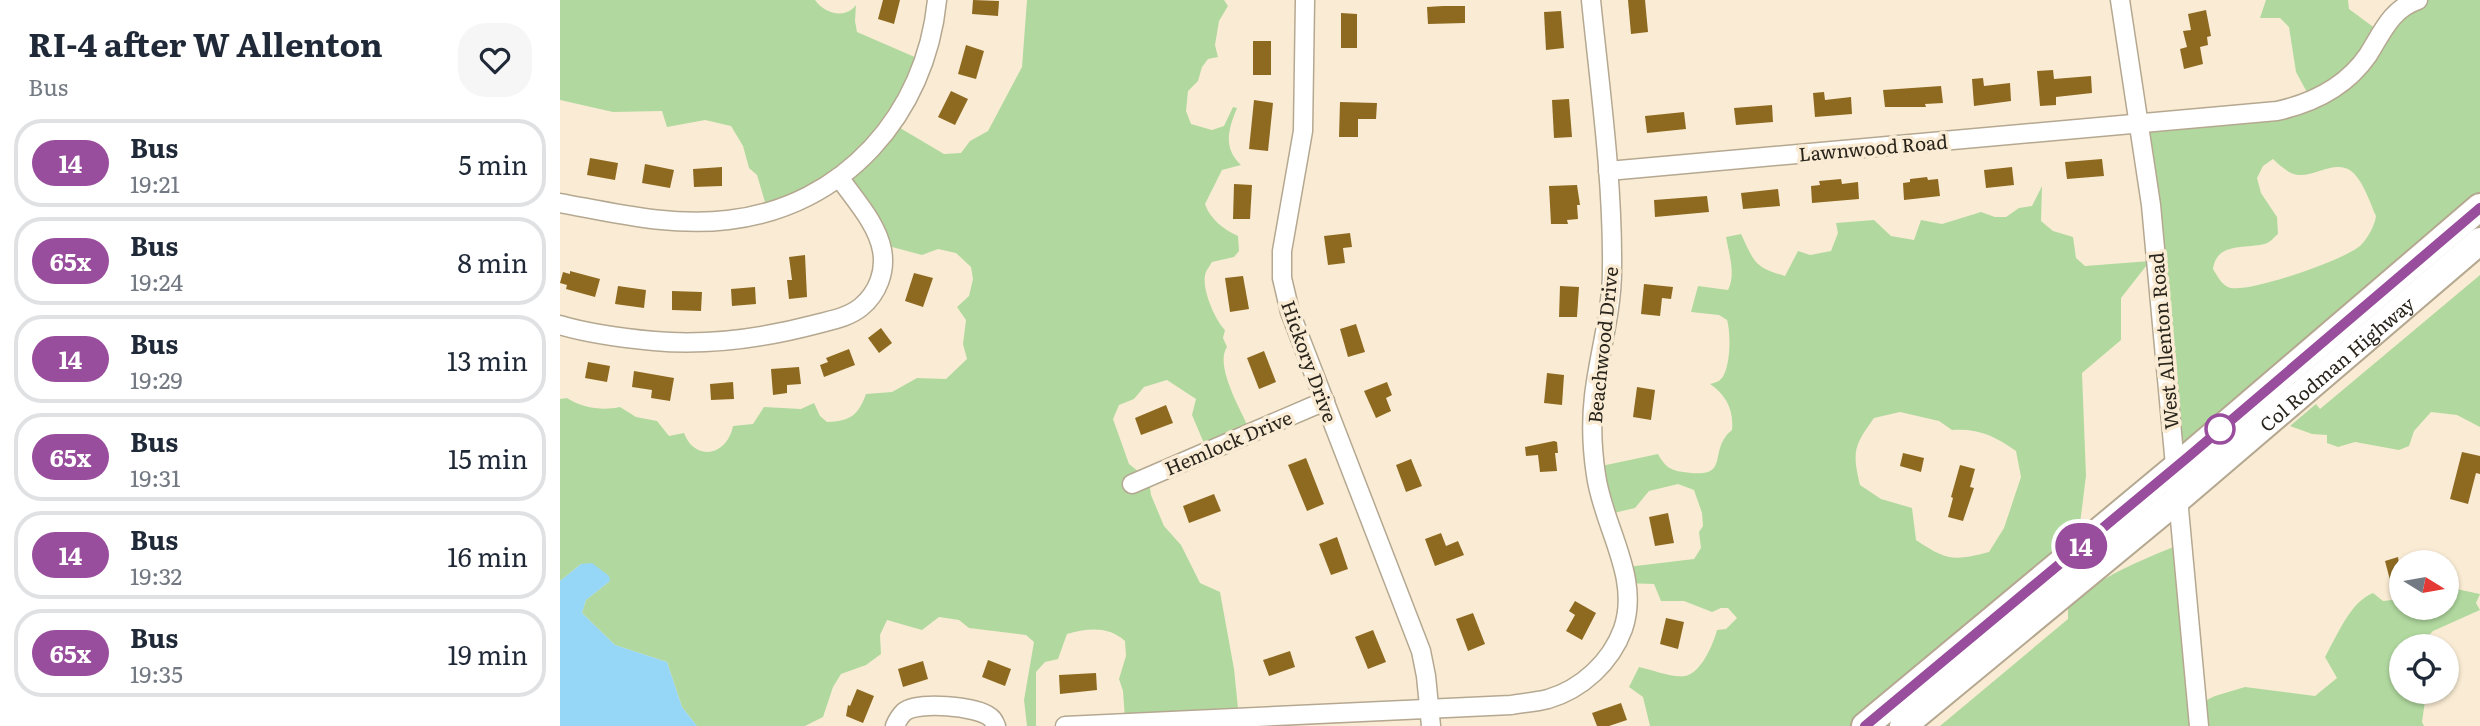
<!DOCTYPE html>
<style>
:root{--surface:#fff;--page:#f6f6f7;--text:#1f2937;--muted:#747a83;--line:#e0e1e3}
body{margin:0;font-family:Literata,serif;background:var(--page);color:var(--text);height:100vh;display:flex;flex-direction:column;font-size:26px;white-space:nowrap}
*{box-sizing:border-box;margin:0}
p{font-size:23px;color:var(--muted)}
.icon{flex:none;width:38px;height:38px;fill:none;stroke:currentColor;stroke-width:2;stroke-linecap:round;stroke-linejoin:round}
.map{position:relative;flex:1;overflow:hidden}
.sheet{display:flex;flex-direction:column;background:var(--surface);width:560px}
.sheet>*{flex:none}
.badge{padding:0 14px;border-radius:23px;font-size:24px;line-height:46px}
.needle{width:46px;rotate:101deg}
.tools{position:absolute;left:1829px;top:550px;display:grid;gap:14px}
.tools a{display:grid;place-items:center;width:70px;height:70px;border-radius:50%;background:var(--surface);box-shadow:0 2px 5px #0004;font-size:35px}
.map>.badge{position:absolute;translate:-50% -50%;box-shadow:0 0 0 4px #fff}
.round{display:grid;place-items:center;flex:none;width:74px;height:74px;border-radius:28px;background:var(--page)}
.overview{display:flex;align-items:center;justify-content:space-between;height:119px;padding:0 28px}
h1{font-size:33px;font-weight:700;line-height:52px}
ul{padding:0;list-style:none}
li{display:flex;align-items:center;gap:21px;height:88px;margin:0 14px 10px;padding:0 14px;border:4px solid var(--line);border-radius:28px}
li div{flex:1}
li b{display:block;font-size:26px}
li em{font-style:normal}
li .badge{min-width:77px;font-weight:700;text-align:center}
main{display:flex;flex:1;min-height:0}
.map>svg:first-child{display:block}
.green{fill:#b1d99f;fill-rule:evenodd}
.water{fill:#96d6f6}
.building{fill:#8e6a21}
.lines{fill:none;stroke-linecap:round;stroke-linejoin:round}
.minor-casing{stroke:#b5a891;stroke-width:21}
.highway-casing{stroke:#b5a891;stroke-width:30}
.minor{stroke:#fff;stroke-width:18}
.highway{stroke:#fff;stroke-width:26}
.line-casing{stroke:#fff;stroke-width:16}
.line{stroke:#994d9d;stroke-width:10}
.stop-dot{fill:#fff;stroke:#994d9d;stroke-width:3.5}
.labels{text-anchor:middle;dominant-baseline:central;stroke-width:7;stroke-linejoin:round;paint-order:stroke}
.street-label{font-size:19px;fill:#2a251c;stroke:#faecd4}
</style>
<main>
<section class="sheet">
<div class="overview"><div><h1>RI-4 after W Allenton</h1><p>Bus</p></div><a class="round"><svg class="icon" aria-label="heart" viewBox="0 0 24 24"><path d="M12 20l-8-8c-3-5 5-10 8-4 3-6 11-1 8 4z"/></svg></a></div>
<ul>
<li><span class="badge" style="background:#994d9d;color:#fff">14</span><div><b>Bus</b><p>19:21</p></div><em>5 min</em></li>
<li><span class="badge" style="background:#994d9d;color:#fff">65x</span><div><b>Bus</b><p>19:24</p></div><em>8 min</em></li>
<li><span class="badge" style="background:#994d9d;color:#fff">14</span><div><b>Bus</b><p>19:29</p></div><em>13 min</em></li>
<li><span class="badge" style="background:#994d9d;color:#fff">65x</span><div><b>Bus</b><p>19:31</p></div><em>15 min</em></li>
<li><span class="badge" style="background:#994d9d;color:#fff">14</span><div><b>Bus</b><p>19:32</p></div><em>16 min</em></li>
<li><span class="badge" style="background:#994d9d;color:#fff">65x</span><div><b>Bus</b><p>19:35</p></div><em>19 min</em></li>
</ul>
</section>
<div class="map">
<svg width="1920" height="726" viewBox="0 0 1920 726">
<rect width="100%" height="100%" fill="#faecd4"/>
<g class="green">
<path d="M0 0H255C264 13 285 20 296 5L295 21 297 32 357 58 330 122 384 154 401 153 410 141 428 131 462 67 467 0H664L668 6 659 21 655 45 658 57 648 59 642 67 638 81 628 91 626 111 631 124 652 130 664 126 673 107 677 108C669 128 662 147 681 165L662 170 645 204C650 219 663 229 678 236L679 251 674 257 652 262C650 266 647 269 646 272 640 286 655 320 665 330L663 338 667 347C654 366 682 412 691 433L646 448 632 415 636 399 607 380 584 387 574 399 559 405 553 419 569 464 589 480 591 495 604 526 621 545 640 583 660 592 674 669 678 708 698 715 695 726 565 719 563 691 559 679 566 656 565 641C549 626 527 628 507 634L498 659 485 662 476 672V726H467L464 700 474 642 466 635 409 628 399 620 379 617 362 630 327 620 320 635 321 654 306 665 281 674 273 687 263 717 245 726H137L122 707 107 662 55 645 22 613 26 600 50 581 21 564 0 581V399L7 398C22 408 43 411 60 407L76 417 97 421 109 436 124 433C135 462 167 456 173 426L193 424 204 407 241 409 254 403 260 416 267 422C290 421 298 416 306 394L332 392 357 378 386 379 407 359 403 344 406 320 397 307 409 296 413 279 411 267 396 253 378 249 362 255 317 243 278 183 207 209 197 175 189 168 183 146 171 126 145 120 107 127 102 111 53 112 0 100Z"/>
<path d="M1706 0H1788L1789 9 1816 29 1857 0H1920V208L1620 462 1576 122 1683 115 1749 96 1736 72 1729 27 1720 18H1700ZM1713 159C1718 164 1725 170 1731 173 1750 182 1773 158 1791 171 1803 180 1810 203 1816 216 1815 225 1808 238 1801 245 1785 260 1692 292 1671 288 1662 286 1658 277 1653 269 1657 242 1684 249 1704 244 1710 243 1713 238 1718 234L1717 217 1701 193 1697 178 1703 166Z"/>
<path d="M1482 186 1481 221 1493 231 1513 237 1516 258 1525 266 1590 261 1561 298V340L1522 373 1526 476 1518 539 1307 726H1090L1083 697 1069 687 1079 667C1093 670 1112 678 1125 676 1141 673 1153 645 1157 630L1166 629 1177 618 1168 608H1161L1152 612 1124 601H1101L1094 584 1062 583 1059 568 1134 559 1141 548 1139 532 1143 526 1142 513 1134 490 1118 484 1089 491 1075 508 1045 515 1032 468 1098 454C1105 466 1109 470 1123 472 1174 480 1146 451 1172 430 1174 410 1166 395 1150 384 1151 384 1160 381 1160 380 1171 371 1171 332 1167 320L1159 315 1131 312 1138 286 1168 290C1176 275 1169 254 1166 237L1181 234C1195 263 1194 267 1225 276L1238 251 1250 255 1271 251 1278 233 1276 223 1314 220 1331 236 1354 240 1361 220 1382 224 1421 212 1435 217H1446L1459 208 1472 206ZM1340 412 1379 421 1392 430C1418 428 1435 436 1456 451L1461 477 1444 528 1429 552C1394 561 1387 561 1356 540L1352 508 1321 499 1300 485C1292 451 1294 446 1314 418Z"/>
<polygon points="1920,275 1920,427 1897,415 1871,412 1854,431 1849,446 1839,450 1795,442 1778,447 1767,443 1767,435 1752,434 1730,426 1756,404 1760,409"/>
<path d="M1618 545 1634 706 1655 696 1685 687 1755 696 1777 678 1765 657C1777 636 1790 602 1813 593L1823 601 1841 599V607H1886L1887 587 1920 594 1916 603 1920 610 1873 631 1858 646H1841V691H1857L1865 701 1862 722 1864 726H1380L1508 619V607C1537 577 1580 561 1618 545Z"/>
</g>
<polygon class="water" points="32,563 49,576 50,581 26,600 22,613 55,645 107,662 122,707 137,726 0,726 0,581 21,564"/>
<g class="building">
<polygon points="323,0 340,0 334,24 318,19"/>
<polygon points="413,0 439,1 438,16 412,14"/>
<polygon points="1068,0 1085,0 1088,32 1071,34"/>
<polygon points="883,6 905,6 905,23 868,24 867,7"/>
<polygon points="1646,10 1651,36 1647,37 1648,45 1640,47 1643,64 1624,69 1620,49 1627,47 1623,31 1631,30 1628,14"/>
<polygon points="1001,11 1004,48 986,50 984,12"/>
<polygon points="781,13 797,14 797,48 781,48"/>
<rect x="693" y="41" width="18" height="34"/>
<polygon points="406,45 424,51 416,79 398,74"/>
<polygon points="1493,70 1494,79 1531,76 1532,93 1496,97 1496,105 1480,106 1477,71"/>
<polygon points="1423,78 1424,86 1450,83 1451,101 1414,106 1412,79"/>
<polygon points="1381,86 1383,103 1365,104 1366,107 1325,107 1323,90"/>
<polygon points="391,91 408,99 395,125 378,117"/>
<polygon points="1264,92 1265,100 1291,97 1292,114 1255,117 1253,93"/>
<polygon points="1009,99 1012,137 994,138 992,100"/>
<polygon points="694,100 713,103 708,151 689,149"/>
<polygon points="780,102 817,103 816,119 798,119 798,137 779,137"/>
<polygon points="1212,105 1213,122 1176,125 1174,108"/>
<polygon points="1124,112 1126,129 1087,133 1085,116"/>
<polygon points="30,158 58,163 55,180 27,175"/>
<polygon points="1542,159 1544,176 1507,179 1505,162"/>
<polygon points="85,164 114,170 110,188 82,183"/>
<polygon points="162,167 162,186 134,187 133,169"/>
<polygon points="1452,167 1454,185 1426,188 1424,170"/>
<polygon points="1367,177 1368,180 1378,179 1380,196 1344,200 1343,183 1350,182 1350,179"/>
<polygon points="1281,179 1282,184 1298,182 1299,199 1252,203 1251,186 1260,185 1259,181"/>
<polygon points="674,184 692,185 690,219 673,219"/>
<polygon points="1017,185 1020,205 1017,205 1018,219 1007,220 1008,224 991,224 989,186"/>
<polygon points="1218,189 1220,206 1183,209 1181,193"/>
<polygon points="1147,196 1149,212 1095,217 1094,200"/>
<polygon points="790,233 792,247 783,248 785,263 768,265 764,236"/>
<polygon points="245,255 247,297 229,299 227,280 232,280 229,257"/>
<polygon points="10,271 40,279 35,297 6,289 7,285 0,283 3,272 10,274"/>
<polygon points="354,273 373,278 363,307 345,301"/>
<polygon points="683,276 689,309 670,312 665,278"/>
<polygon points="1084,284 1113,287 1111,299 1102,298 1100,316 1081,314"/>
<polygon points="58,286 86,290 84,308 55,304"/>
<polygon points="1000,286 1019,287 1017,317 999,317"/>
<polygon points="195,287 196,304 172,306 171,289"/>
<polygon points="112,291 142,292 141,311 112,310"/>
<polygon points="796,324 805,352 788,357 780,329"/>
<polygon points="321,328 332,343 319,353 308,338"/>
<polygon points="289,349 295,365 264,377 260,365 268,362 266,358"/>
<polygon points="704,351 716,382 699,389 687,358"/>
<polygon points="28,362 50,366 47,382 25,378"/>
<polygon points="239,367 241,384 227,385 227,393 213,395 211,369"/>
<polygon points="74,371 114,378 110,401 91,398 92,390 72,387"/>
<polygon points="987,373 1004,375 1002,405 984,403"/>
<polygon points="173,382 174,399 151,400 150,384"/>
<polygon points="827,382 832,395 826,398 831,411 816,418 804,391"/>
<polygon points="1077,387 1095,390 1091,420 1073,417"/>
<polygon points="606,405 613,423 581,435 575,418"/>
<polygon points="994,441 997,442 998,453 995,453 997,471 980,472 978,455 966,456 965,447"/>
<polygon points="1902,452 1920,456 1920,474 1916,473 1908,504 1890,499"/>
<polygon points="1343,453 1364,458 1361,472 1340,466"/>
<polygon points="746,458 764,504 747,511 728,465"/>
<polygon points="851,459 862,486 846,492 836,465"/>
<polygon points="1400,465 1415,469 1410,487 1414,488 1403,521 1388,517 1393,498 1391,497"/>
<polygon points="654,494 661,511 629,523 623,506"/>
<polygon points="1108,513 1114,543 1095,546 1089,517"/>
<polygon points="881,533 886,546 898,541 904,555 875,566 865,539"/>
<polygon points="777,537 788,569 771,575 759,544"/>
<polygon points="1838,557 1841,577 1830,580 1825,561"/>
<polygon points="1015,601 1036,613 1022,640 1006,631 1015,615 1009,611"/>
<polygon points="913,613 925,644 908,651 896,619"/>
<polygon points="1106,618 1124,622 1118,649 1100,644"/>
<polygon points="813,630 826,662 808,669 795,637"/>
<polygon points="730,651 735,667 709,676 703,660"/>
<polygon points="428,660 451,669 445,686 422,677"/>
<polygon points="363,661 368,679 343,687 338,669"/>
<polygon points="536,673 537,690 500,694 499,675"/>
<polygon points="297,689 314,696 303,723 286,716 288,705 290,706"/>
<polygon points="1061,703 1067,720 1049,726 1037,726 1032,713"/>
</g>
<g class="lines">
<g class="minor-casing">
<g id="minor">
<polyline points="745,0 743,131 722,251 722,278 730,312 861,651 866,676 871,726"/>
<polyline points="1560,0 1591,205 1639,726"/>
<path d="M1048 171 1717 111C1753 103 1786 87 1808 55 1822 33 1831 9 1858 0"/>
<path d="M0 203C55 213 112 227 168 220 284 207 366 114 377 0"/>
<path d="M0 325C30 334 63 338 94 341 149 346 204 338 257 324 272 320 289 317 301 307 318 293 326 271 322 250 317 223 294 199 279 177"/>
<polyline points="572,484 765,401"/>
<path d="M335 726C337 721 340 716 344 712 358 701 416 706 430 717 434 720 434 722 436 726"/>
<path d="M505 726 951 705C963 703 976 702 988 699 1022 689 1051 662 1063 629 1081 577 1043 527 1036 475 1032 449 1031 422 1034 396 1039 353 1052 313 1052 270 1053 180 1040 89 1031 0"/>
</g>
</g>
<g class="highway-casing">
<g id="highway">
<polyline points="1305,726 1615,468 1920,207"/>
<path id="s1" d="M1343 726 1618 499 1920 241"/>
</g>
</g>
<use href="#minor" class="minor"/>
<use href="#highway" class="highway"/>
</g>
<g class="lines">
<g class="line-casing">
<polyline id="line" points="1305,726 1628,457 1920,208"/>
</g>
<use href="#line" class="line"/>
</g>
<circle class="stop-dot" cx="1660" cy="429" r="14"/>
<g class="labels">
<g class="street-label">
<text transform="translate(1313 147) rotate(-5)">Lawnwood Road</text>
<text transform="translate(1603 341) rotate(-95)">West Allenton Road</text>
<text transform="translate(1042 345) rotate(-84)">Beachwood Drive</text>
<text transform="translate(750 361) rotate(70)">Hickory Drive</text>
<text stroke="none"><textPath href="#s1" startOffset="565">Col Rodman Highway</textPath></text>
<text transform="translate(668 442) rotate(-23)">Hemlock Drive</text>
</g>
</g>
</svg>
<div class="tools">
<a><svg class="needle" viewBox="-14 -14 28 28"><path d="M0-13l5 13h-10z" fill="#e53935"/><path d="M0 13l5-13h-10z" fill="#747a83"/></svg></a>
<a><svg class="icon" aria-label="locate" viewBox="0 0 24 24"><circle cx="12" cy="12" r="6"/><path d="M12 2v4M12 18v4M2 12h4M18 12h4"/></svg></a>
</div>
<b class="badge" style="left:1521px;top:546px;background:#994d9d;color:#fff">14</b>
</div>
</main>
